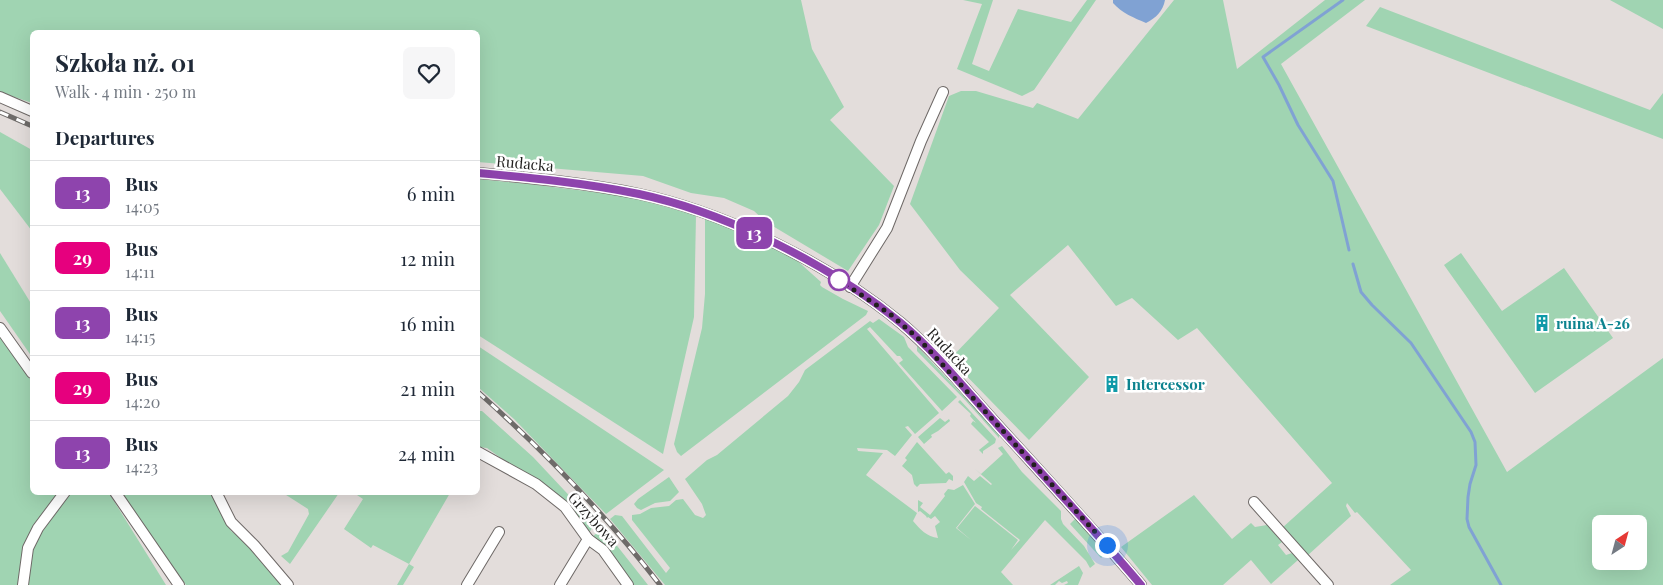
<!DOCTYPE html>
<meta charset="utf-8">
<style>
:root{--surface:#fff;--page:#f6f6f7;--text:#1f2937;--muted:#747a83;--line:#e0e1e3}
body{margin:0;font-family:"Playfair Display",serif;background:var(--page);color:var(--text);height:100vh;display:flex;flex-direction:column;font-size:19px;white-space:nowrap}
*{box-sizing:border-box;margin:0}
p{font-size:16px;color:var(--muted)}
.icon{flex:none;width:28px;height:28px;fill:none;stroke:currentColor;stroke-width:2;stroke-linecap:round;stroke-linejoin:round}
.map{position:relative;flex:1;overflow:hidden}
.details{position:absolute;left:30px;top:30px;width:450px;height:465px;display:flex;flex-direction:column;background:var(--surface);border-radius:8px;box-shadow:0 5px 20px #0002}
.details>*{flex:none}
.badge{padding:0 10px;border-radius:8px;font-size:18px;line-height:32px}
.needle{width:32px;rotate:36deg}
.fabs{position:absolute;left:1592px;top:515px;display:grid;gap:10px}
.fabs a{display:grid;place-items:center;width:55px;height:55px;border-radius:8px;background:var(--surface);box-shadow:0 5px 20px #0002;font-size:25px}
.you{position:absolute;width:25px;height:25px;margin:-12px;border:4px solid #fff;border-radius:50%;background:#1a73e8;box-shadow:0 0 0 8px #1a73e833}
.map>.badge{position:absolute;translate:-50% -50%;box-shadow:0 0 0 2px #fff}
h2{padding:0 25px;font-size:19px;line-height:45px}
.round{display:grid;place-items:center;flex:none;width:52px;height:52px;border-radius:8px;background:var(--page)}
.headline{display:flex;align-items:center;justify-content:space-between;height:85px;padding:0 25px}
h1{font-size:24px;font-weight:700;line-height:38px}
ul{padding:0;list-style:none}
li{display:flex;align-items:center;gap:15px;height:65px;padding:0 25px;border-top:1px solid var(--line)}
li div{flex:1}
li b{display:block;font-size:19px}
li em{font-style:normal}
li .badge{min-width:55px;font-weight:700;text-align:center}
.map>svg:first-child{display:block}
.green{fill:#a0d4b2;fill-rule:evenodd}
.water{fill:#80a2d3}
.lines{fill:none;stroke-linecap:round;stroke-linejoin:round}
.stream{stroke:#80a2d3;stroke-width:3}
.street-casing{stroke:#6e6967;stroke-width:12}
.street{stroke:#fff;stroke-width:10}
.rail-casing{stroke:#6e6b69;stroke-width:5}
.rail{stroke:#fff;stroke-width:3;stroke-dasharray:9;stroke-linecap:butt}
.line-casing{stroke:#fff;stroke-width:11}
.line{stroke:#8e44ad;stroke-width:8}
.walk{stroke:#211f1e;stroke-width:5;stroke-dasharray:0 9}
.stop-dot{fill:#fff;stroke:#8e44ad;stroke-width:2.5}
.labels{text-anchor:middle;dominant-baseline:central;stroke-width:5;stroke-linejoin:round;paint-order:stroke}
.street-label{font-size:15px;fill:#211f1e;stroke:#fff}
.culture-label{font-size:15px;font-weight:bold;fill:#0d838f;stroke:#fff;text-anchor:start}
</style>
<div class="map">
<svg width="1663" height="585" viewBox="0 0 1663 585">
<rect width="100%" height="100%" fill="#e3dddb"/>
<g class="green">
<polygon points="0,0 801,0 812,49 844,107 830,120 894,186 879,225 848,271 766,222 754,211 724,198 691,193 643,176 478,162 478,32 32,32 32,103 0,92"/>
<polygon points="963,0 993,0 972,64 989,71 1018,9 1071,22 1087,0 1096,0 1034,90 1022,96 957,69 982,4"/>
<path d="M1174 0H1223L1237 69 1325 0H1365L1281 64 1507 472 1663 358V585H1390L1411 570 1357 512 1355 513 1347 503 1346 506 1351 516 1307 556 1282 528 1332 483 1197 328 1178 340 1132 298 1116 306 1068 245 1010 295 1089 377 1029 440 950 359 999 308 960 270 910 204 949 96 961 91H976L1033 108 1037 103 1078 119ZM1601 524H1639V561H1601Z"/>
<polygon points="1610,0 1663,0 1663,29"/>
<polygon points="1380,7 1650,110 1663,93 1663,139 1366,26"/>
<polygon points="0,132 32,150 32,231 0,189"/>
<polygon points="478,179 529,184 626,196 696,215 694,317 663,454 478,335"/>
<polygon points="705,218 753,235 792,256 821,282 820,285 822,287 843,299 868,311 866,315 681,456 677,452 674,444 702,328 705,294"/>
<polygon points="0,253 32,305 32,357 0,311"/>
<polygon points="1461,253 1502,311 1564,268 1613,338 1535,393 1444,265"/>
<path d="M879 319 904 337 908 347 957 397 942 411 899 363 903 360 900 356H897L870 327 867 329 939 413 915 434 908 426 905 427 912 435 895 456 887 450 857 448 858 451 883 453 866 475 917 513 913 521C920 529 927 537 938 538L935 526 940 522 935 516 931 519 928 517 927 518 926 516 920 511 918 512V500L923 503 920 507 930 515 945 496 944 494 948 489 954 490 963 485 975 504 956 528 971 540 957 528 975 506 1018 540 1011 550 1020 540 981 509 982 507 976 503 964 482 968 476 974 481 980 476 991 485 992 484 975 469 981 474 1003 454 998 448 1002 446 1022 472 1061 511V519L1063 524 1084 546 1095 564 1090 568 1086 561 1045 520 1001 572 1013 585H665L610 519 615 515 622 516 666 573 670 568 632 520V515L640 514 651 508 669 506 676 500 683 499 695 515 703 518 706 515 702 504 685 479 707 460 717 455 788 396 799 382 805 370 870 321 873 323Z"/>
<polygon points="0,337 32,382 32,492 109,493 166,585 0,585"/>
<polygon points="478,346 664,470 606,514 514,419 478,387"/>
<polygon points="917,346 999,434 999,438 966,401 917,351"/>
<polygon points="960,400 996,439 995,443 983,451 983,454 979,450 989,442 971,424 973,421 976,423 970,416 971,414 958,402"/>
<polygon points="478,411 482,411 533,457 595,523 589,533 580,518 571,509 487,448 478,447"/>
<polygon points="940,418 945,422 949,419 950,421 938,431 931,435 932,437 924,444 918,437"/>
<polygon points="917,442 946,474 949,472 953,476 953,481 949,479 946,483 920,484 917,487 914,484 912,475 902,466 907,460 905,458"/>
<polygon points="669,477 679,492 670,501 655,503 641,510 637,508 634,504 638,499"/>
<polygon points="121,493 212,493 231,531 245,541 284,585 186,585"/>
<polygon points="283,493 339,493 290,564 281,556 288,552 309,514 308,509"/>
<polygon points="354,493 450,493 409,564 414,567 403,585 397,585 409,564 373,545 371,548 344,529 363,499"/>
<polygon points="1194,495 1232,539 1251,523 1255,527 1267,525 1282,542 1278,545 1286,555 1292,553 1298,560 1271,584 1251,560 1223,585 1152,585 1121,547"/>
<polygon points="1076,518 1106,551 1105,555 1101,558 1070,524"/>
<polygon points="603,528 648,585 633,585 617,560 592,537"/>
<polygon points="1079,566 1083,573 1078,585 1064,585 1068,583 1067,581 1062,583 1059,581 1055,585 1050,585"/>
</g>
<path class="water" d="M1113 0H1165C1163 11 1156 18 1146 23 1134 18 1122 13 1113 3Z"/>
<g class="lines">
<g class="stream">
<polyline points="1343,0 1263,57 1279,85 1298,125 1333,181 1349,250"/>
<polyline points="1353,264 1361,292 1372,305 1411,343 1471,432 1475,442 1476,465 1470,484 1468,497 1467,519 1469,527 1501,585"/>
</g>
<g class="street-casing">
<g id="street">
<polyline points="0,97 32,111"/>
<path d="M478 173C532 178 586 183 639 194 728 213 832 266 901 323 935 352 964 388 994 421 1043 475 1093 529 1141 585"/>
<polyline points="850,287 887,228 921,141 943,92"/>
<polyline points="0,328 32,373"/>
<polyline points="478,452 536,484 565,507 588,539 603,550 628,585"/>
<polyline points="115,492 179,585"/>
<polyline points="216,492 231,522 254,545 288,585"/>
<polyline points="1254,502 1328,585"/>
<polyline points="23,585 28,548 38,528 65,492"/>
<polyline points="467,585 499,532"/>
<polyline points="560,585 588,539"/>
</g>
</g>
<use href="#street" class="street"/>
<g class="rail-casing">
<g id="rail">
<polyline points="0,112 32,126"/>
<path d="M478 392C544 451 606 515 660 585"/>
</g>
</g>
<use href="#rail" class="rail"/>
</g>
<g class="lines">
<g class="line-casing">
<path id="line" d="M478 173C532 178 586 183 639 194 728 213 832 266 901 323 938 354 969 394 1002 430 1049 481 1096 532 1141 585"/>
</g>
<use href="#line" class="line"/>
<polyline class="walk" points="839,280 890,314 920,340 1107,545"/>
</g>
<defs>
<g id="building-bare" transform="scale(1.35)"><path d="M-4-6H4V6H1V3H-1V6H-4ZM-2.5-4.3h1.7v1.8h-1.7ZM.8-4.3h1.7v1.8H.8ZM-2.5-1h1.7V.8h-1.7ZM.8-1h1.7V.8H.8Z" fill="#0f9aa8" stroke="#fff" stroke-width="2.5" paint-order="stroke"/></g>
</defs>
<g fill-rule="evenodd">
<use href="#building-bare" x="1542" y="323"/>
<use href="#building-bare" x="1112" y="384"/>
</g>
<circle class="stop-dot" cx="839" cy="280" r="10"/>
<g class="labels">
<g class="street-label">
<text transform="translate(525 163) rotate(5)">Rudacka</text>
<text transform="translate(950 351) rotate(47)">Rudacka</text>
<text transform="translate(594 519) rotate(48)">Grzybowa</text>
</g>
<g class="culture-label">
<text x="1556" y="323">ruina A-26</text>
<text x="1126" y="384">Intercessor</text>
</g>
</g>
</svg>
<div class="fabs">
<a><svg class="needle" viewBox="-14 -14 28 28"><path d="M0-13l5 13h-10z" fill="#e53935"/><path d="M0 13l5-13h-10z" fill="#747a83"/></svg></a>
</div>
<div class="you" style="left:1107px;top:545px"></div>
<b class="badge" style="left:754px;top:233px;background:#8e44ad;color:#fff">13</b>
<section class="details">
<div class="headline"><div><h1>Szkoła nż. 01</h1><p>Walk · 4 min · 250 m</p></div><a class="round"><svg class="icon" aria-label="heart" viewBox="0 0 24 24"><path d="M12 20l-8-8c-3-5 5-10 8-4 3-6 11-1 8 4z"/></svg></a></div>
<h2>Departures</h2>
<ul>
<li><span class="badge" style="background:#8e44ad;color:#fff">13</span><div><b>Bus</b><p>14:05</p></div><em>6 min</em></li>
<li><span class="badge" style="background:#e6007e;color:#fff">29</span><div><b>Bus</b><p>14:11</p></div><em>12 min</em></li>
<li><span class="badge" style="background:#8e44ad;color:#fff">13</span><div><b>Bus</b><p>14:15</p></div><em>16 min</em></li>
<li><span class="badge" style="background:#e6007e;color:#fff">29</span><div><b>Bus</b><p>14:20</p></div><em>21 min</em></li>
<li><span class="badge" style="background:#8e44ad;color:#fff">13</span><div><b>Bus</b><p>14:23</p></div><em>24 min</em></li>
</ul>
</section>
</div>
